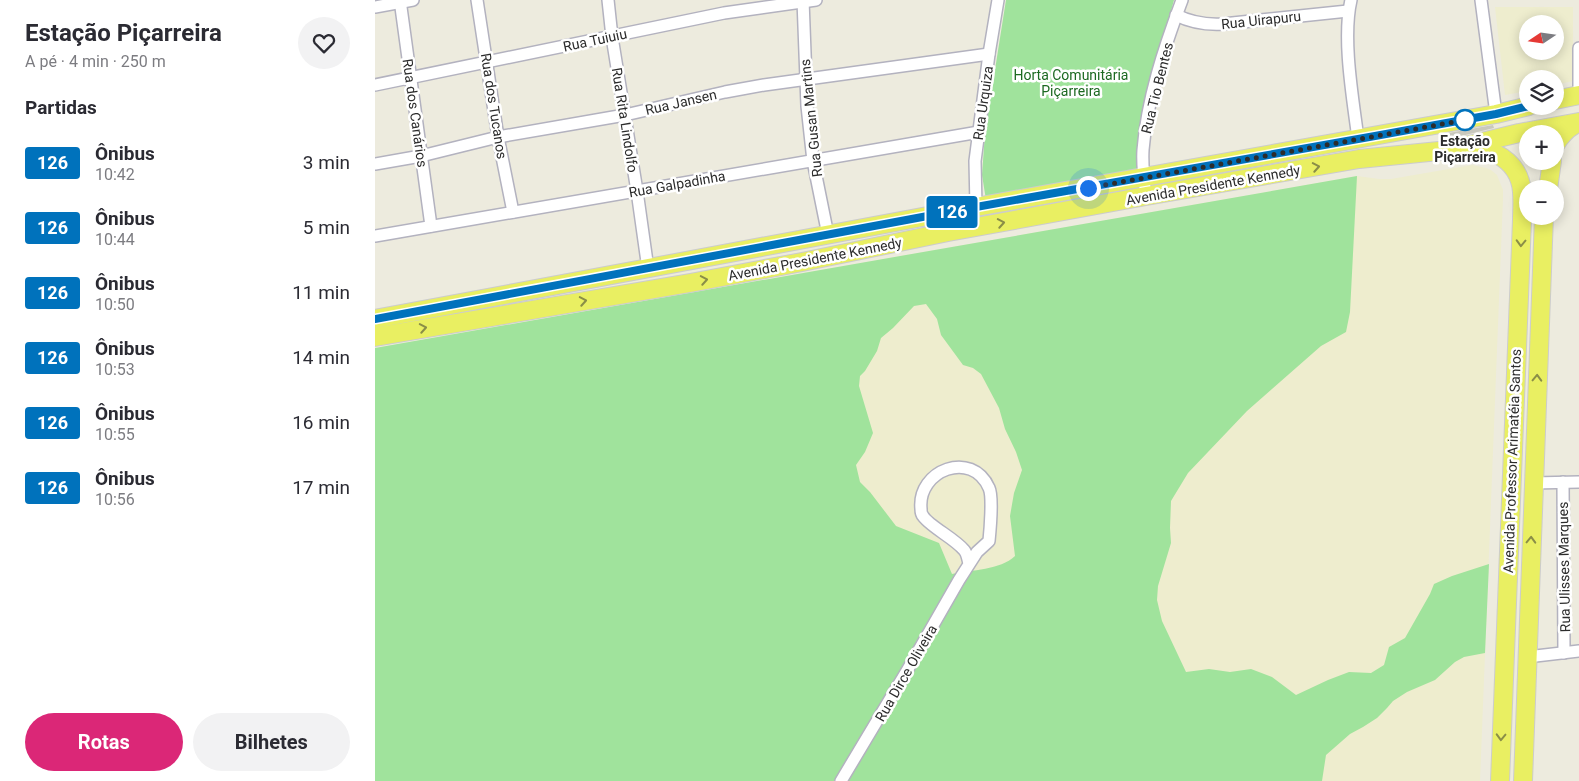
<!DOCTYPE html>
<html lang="pt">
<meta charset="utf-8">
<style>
:root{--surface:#fff;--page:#f2f2f3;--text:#2b2b33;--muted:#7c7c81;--accent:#db2777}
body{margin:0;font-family:Roboto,sans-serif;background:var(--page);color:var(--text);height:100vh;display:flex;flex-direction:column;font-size:19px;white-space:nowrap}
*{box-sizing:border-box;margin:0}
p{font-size:16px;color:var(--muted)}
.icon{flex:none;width:28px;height:28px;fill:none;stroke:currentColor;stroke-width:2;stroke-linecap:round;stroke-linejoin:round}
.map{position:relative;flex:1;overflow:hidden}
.sheet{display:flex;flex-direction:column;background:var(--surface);width:375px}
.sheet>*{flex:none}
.badge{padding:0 10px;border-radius:4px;font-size:18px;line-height:32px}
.needle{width:32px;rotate:257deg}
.tools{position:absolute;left:1144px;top:15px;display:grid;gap:10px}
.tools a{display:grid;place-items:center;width:45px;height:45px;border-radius:50%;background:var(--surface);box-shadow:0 2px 12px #0003;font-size:25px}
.you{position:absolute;width:25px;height:25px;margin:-12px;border:4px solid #fff;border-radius:50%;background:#1a73e8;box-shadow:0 0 0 8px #1a73e833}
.map>.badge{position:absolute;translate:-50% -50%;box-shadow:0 0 0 2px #fff}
h2{padding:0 25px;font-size:19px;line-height:45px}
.round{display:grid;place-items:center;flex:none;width:52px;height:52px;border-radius:26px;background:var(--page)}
.headline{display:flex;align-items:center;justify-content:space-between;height:85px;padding:0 25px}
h1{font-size:24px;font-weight:700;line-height:38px}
.button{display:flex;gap:10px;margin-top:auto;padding:10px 25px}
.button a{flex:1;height:58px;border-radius:30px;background:var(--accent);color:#fff;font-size:20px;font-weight:700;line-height:58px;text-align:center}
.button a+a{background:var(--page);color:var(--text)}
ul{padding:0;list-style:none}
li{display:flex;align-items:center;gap:15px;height:65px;padding:0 25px}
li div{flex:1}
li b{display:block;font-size:19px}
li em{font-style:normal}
li .badge{min-width:55px;font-weight:700;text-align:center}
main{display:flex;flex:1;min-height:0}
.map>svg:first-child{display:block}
.education{fill:#eeedce;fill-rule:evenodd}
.green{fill:#a0e39c;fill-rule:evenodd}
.building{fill:#c9c8bd}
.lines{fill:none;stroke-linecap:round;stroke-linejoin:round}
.street-casing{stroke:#b3b2bf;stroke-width:14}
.primary-casing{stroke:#ccc;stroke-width:20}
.street{stroke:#fff;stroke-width:11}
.primary{stroke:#e9ef62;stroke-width:18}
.oneway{stroke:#8a8e47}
.line-casing{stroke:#fff;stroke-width:11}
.line{stroke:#0072bc;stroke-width:8}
.walk{stroke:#2c2c2c;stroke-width:5;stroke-dasharray:0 9}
.stop-dot{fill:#fff;stroke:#0072bc;stroke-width:2.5}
.labels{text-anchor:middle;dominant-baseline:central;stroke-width:5;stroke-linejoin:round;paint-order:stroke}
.street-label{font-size:14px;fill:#2c2c2c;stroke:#fff}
.park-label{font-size:14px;fill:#1c6921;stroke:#fff}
.stop-label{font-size:14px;font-weight:bold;fill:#2c2c2c;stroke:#fff}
</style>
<main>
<section class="sheet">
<div class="headline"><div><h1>Estação Piçarreira</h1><p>A pé · 4 min · 250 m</p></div><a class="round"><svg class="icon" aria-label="heart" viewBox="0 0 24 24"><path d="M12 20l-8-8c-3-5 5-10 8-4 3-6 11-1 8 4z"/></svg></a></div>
<h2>Partidas</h2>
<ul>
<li><span class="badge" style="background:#0072bc;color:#fff">126</span><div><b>Ônibus</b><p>10:42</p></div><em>3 min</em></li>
<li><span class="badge" style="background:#0072bc;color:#fff">126</span><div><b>Ônibus</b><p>10:44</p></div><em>5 min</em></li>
<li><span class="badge" style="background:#0072bc;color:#fff">126</span><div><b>Ônibus</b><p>10:50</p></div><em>11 min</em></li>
<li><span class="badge" style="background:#0072bc;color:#fff">126</span><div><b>Ônibus</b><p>10:53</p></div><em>14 min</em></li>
<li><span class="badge" style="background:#0072bc;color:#fff">126</span><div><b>Ônibus</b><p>10:55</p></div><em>16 min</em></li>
<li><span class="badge" style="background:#0072bc;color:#fff">126</span><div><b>Ônibus</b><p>10:56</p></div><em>17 min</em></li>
</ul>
<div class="button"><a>Rotas</a><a>Bilhetes</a></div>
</section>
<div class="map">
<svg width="1204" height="781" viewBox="0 0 1204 781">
<rect width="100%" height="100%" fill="#edebde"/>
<g class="education">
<path d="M1120 7H1198V81L1180 85V79H1152V91L1130 95ZM1152 24H1180V51H1152Z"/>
<polygon points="1097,165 1111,168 1116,170 1122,175 1128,190 1128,198 1105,781 0,781 0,348 982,176 1004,179 1016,179"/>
</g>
<g class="green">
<polygon points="631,0 799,0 766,124 764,172 611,200 607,175 610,133"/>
<path d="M982 176 975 312 971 332 946 346 872 411 813 473 796 501 795 528 796 543 783 586 782 600 787 621 811 672 834 669 855 672 876 669 897 677 921 695 953 680 974 672 996 673 1009 665 1014 647 1030 638 1055 594 1059 584 1077 576 1114 564 1110 653 1089 657 1080 662 1060 680 1032 692 1018 701 1012 708 1002 718 988 727 975 734 951 755 947 781H0V348ZM551 304 562 319 566 335 588 365 598 368 606 374 624 408 630 429 641 452 647 470 639 493 635 516 640 556C625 570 597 570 577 574L564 543 521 526 495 492 485 482 481 465 490 452 498 433 484 386 485 376 490 371 502 351 506 338 518 328 539 306Z"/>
</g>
<polygon class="building" points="1118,125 1119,128 1070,140 1068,134"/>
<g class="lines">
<g class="street-casing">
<g id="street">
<polyline points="25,0 56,226"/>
<polyline points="102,0 123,137 138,212"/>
<polyline points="233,0 237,37 262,191 273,269"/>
<polyline points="428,0 432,106 438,161 453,235"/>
<path d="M976 0C967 39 978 99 983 139"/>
<polyline points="1106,0 1121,114"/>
<polyline points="0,7 38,0"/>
<path d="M801 15C817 23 831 25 848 24L973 11"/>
<polyline points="0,85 349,13 441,0"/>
<polyline points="1204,95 1204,48"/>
<polyline points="0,164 46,156 123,137 250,115 350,92 389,85 614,54"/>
<path d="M771 196C769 181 767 165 768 150 772 99 789 48 807 0"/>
<polyline points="601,207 600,161 614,54 623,0"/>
<polyline points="0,236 604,132"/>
<polyline points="1188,482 1189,653"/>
<polyline points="1158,483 1204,482"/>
<polyline points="1152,657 1204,651"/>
<path d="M466 781 533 669 584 580 602 552 614 541C615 531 618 496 614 488 597 449 542 470 546 509 546 512 546 514 548 516 554 526 579 538 589 550 592 553 593 559 594 564"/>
</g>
</g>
<g class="primary-casing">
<g id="primary">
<polyline points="1180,100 1204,95"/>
<path d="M1180 145C1186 135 1192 128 1203 123"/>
<path d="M1093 154C1099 153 1106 151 1112 152 1127 153 1141 167 1145 181 1149 193 1147 208 1147 220L1125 781"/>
<polyline points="1173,189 1177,161"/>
<polyline points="0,319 601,207 1121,114 1154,106"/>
<polyline points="0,337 315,283 427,262 573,232 771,196 984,159 1074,150 1144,133 1204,122"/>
<polyline points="1148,781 1169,216"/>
</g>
</g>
<use href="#street" class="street"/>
<use href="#primary" class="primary"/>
</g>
<defs><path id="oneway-chevron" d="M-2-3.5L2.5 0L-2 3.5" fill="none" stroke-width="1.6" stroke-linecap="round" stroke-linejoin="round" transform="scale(1.25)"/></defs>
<g class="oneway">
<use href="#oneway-chevron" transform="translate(941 167) rotate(-10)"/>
<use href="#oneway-chevron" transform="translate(626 223) rotate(-10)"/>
<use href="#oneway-chevron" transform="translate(1146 243) rotate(92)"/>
<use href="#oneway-chevron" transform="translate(329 280) rotate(-10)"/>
<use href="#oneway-chevron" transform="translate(208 301) rotate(-10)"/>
<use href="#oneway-chevron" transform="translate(48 328) rotate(-10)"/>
<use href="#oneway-chevron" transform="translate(1162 378) rotate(-88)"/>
<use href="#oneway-chevron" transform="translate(1156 540) rotate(-88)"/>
<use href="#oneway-chevron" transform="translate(1126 737) rotate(92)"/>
</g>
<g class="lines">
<g class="line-casing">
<polyline id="line" points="0,319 601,207 1000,136 1121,114 1154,106"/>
</g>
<use href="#line" class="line"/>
<polyline class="walk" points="713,188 1090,120"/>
</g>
<circle class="stop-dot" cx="1090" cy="120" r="10"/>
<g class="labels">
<g class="street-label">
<text transform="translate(886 20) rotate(-6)">Rua Uirapuru</text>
<text transform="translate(220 40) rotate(-12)">Rua Tuiuiu</text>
<text transform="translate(782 88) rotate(-76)">Rua Tio Bentes</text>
<text transform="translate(306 102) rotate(-13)">Rua Jansen</text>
<text transform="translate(608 103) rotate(-82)">Rua Urquiza</text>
<text transform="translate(119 106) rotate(81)">Rua dos Tucanos</text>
<text transform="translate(40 113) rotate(82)">Rua dos Canários</text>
<text transform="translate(436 118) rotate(-96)">Rua Gusan Martins</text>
<text transform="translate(250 120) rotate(81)">Rua Rita Lindolfo</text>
<text transform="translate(302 184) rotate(-10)">Rua Galpadinha</text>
<text transform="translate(838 185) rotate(-10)">Avenida Presidente Kennedy</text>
<text transform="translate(440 259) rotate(-11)">Avenida Presidente Kennedy</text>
<text transform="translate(1137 461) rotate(-88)">Avenida Professor Arimatéia Santos</text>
<text transform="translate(1189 567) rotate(-91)">Rua Ulisses Marques</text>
<text transform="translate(531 673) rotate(-60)">Rua Dirce Oliveira</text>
</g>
<g class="park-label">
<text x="696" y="75">Horta Comunitária<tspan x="696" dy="16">Piçarreira</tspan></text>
</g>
<g class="stop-label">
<text x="1090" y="141">Estação<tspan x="1090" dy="16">Piçarreira</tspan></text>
</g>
</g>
</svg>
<div class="tools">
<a><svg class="needle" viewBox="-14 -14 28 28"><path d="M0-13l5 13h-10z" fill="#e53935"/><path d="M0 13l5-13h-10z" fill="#7c7c81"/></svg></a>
<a><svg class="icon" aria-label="layers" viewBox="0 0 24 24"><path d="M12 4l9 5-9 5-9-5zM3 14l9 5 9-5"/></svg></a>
<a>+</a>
<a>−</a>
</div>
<div class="you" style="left:713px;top:188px"></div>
<b class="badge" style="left:577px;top:212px;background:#0072bc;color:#fff">126</b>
</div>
</main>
